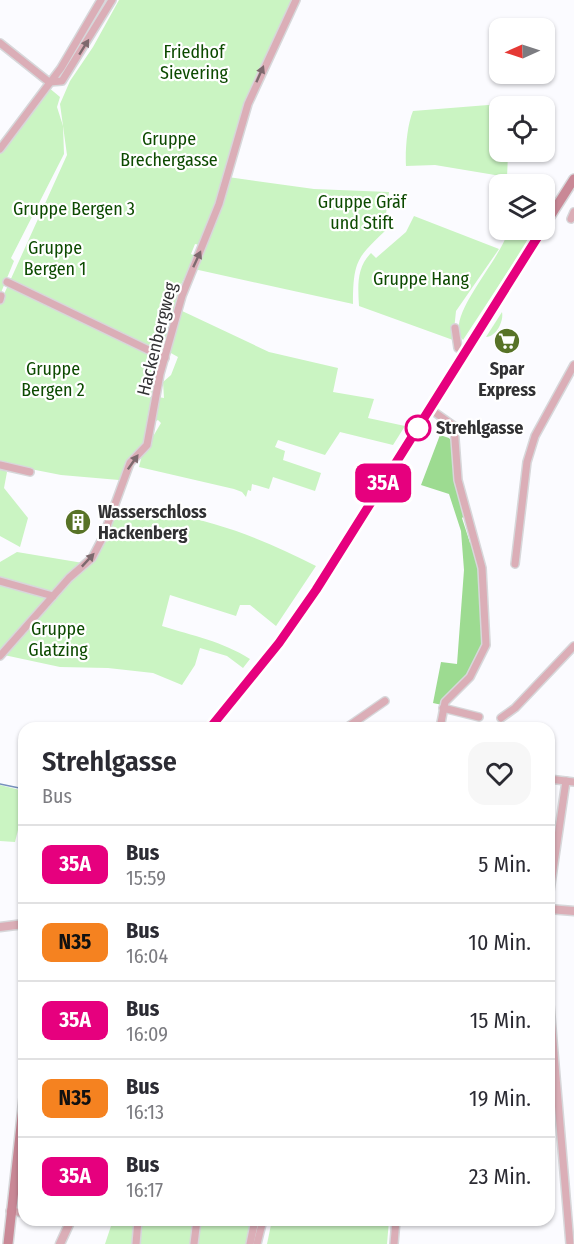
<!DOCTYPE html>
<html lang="de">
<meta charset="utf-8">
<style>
:root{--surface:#fff;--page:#f7f7f7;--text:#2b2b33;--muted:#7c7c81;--line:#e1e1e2}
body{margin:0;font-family:"Fira Sans Condensed",sans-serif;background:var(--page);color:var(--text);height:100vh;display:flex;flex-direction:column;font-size:22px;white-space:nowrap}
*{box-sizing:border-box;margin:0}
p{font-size:20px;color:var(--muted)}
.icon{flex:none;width:33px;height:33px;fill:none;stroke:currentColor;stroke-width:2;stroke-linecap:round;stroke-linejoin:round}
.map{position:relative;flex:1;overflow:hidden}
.drawer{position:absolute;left:18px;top:722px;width:537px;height:504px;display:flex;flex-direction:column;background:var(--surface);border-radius:18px;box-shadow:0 2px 4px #0004}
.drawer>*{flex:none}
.badge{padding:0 12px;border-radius:9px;font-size:21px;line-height:39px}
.needle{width:39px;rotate:267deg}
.fabs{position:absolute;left:489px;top:18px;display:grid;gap:12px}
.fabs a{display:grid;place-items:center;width:66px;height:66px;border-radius:12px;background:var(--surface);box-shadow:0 2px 4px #0004;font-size:30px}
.map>.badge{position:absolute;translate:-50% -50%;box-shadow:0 0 0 3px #fff}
.round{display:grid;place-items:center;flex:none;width:63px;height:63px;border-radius:18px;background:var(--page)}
.overview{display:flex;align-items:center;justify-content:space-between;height:102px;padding:0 24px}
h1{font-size:28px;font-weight:600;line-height:45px}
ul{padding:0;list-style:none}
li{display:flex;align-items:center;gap:18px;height:78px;padding:0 24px;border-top:2px solid var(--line)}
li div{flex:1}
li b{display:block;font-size:22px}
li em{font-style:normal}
li .badge{min-width:66px;font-weight:700;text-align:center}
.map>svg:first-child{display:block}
.green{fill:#caf4c2}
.forest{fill:#9ddb91}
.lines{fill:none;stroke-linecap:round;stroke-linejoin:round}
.stream{stroke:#7692bc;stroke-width:1.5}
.minor-casing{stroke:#d7d7da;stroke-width:10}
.tertiary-casing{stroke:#d7d7da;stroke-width:11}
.secondary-casing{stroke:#d7d7da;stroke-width:12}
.minor{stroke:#dbaeb7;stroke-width:7}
.tertiary{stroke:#dbaeb7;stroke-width:8}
.secondary{stroke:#c98896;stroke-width:9}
.oneway{fill:#7d696e}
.line-casing{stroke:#fff;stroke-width:14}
.line{stroke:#e6007e;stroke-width:9}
.stop-dot{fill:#fff;stroke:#e6007e;stroke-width:3}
.labels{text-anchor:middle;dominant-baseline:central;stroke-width:4.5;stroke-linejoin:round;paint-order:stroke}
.park-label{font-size:18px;fill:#0c4a00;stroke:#fff}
.street-label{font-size:18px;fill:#313133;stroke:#fff}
.poi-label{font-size:18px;font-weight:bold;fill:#313133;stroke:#fff}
.stop-label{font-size:18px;font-weight:bold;fill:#313133;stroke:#fff;text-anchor:start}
</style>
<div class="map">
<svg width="574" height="1244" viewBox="0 0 574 1244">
<rect width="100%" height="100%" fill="#fbfbff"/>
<g class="green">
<polygon points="119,0 294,0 246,105 218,202 200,245 195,244 191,254 196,256 176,294 180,296 180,310 269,352 338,368 333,392 374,399 368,418 405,426 393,445 340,432 325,455 278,440 275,447 285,451 283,460 321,473 315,491 273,477 269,489 252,484 251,491 248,490 246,497 242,492 234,489 139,467 142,455 161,423 158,420 154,422 158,397 164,398 163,382 171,375 178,357 169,352 145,442 119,480 61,475 0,463 0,303 67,155 60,104 70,81 93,47"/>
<polygon points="48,87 60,97 57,107 63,126 64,154 11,258 14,261 0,295 0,153"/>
<path d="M513 103V106H500V152H515L508 155 507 177 435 165 406 166C405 151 407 125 413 111Z"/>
<path d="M228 177 314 189 389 192 385 221 388 228C358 257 353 259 353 304L194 269Z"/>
<path d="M414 216 499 249 456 311 453 340 359 306C358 287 356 268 371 253L376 258 406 232Z"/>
<path d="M508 230H532L524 247 463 340C442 319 503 258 508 230Z"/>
<path d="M502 312C504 321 496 337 486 337Z"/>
<polygon points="0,468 7,472 4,488 28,518 20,547 0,536"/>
<path d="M117 510C135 512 154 511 172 514 223 523 271 543 316 566L276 626 250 605H240L236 616 170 595 162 626C193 636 222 641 250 659L243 668 227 656 200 648 195 665 182 685 153 673 108 668 60 667 4 655 71 578 98 555Z"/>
<polygon points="17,552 83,563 56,589 48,591 0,579 0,562"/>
<polygon points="0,584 46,597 47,599 0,653"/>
<polygon points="0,785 24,791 24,806 15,842 0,841"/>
<polygon points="113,1220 256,1220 251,1244 105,1244"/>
<polygon points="272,1220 389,1220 387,1244 267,1244"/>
</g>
<path class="forest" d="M440 435 449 438 453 443 465 515 462 518 470 543 475 542C480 561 488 626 485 645 481 669 458 688 442 705L433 703 441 662 457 664 464 570 461 531 449 494 421 485Z"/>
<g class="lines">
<polyline class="stream" points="0,784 24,789"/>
<g class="minor-casing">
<g id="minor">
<polyline points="0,43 49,82"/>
<polyline points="49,82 62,81 112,0"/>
<polyline points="0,149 61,68 101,0"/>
<polyline points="571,219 574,212"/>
<polyline points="7,282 165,358"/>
<polyline points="0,300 1,296"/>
<polyline points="455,328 458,348 466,353"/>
<polyline points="430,409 454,426 458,480 482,568 486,645 470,677 445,702 440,728"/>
<polyline points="0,465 30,472"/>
<polyline points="515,564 527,462 535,436 574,365"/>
<polyline points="0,581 53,596"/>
<polyline points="0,656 69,578 92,558 103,537 130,463 147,445 160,374 182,296 219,204 248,104 296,0"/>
<polyline points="443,708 479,717"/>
<polyline points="501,718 515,708 574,646"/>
<polyline points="346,728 385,701"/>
<polyline points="549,779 574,782"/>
<polyline points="549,898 566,781"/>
<polyline points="549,993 570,1244"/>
<polyline points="10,1211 24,1213"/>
<polyline points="136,1244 138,1220"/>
<polyline points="194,1244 197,1220"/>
<polyline points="250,1244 255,1220"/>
<polyline points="257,1244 263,1220"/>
<polyline points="394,1244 396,1220"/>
</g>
</g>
<g class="tertiary-casing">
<g id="tertiary">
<polyline points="549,909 574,911"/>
<polyline points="0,927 24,924"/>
<polyline points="60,1244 71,1220"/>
</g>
</g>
<g class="secondary-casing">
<g id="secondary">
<polyline points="544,226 574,179"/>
<polyline points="210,728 279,643 316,590 542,230"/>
<polyline points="8,1244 24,1098"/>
</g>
</g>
<use href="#minor" class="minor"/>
<use href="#tertiary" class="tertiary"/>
<use href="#secondary" class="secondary"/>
</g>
<defs><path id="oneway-solid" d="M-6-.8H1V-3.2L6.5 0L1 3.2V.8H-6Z" transform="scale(1.5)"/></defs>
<g class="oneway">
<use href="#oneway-solid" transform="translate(84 47) rotate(-58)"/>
<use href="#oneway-solid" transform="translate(260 74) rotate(-66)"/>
<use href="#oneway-solid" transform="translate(197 259) rotate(-65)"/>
<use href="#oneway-solid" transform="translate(133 462) rotate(-55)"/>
<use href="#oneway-solid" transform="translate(88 560) rotate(-47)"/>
</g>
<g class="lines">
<g class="line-casing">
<polyline id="line" points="210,728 279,643 316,590 542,230"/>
</g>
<use href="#line" class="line"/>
</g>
<defs>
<g id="supermarket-disc" transform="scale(1.35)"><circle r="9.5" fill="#587327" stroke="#fff"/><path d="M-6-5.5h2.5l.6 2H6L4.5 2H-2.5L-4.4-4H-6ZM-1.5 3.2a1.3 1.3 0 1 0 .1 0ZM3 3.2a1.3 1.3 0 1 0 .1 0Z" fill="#fff"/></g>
<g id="building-disc" transform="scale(1.35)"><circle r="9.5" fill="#587327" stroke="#fff"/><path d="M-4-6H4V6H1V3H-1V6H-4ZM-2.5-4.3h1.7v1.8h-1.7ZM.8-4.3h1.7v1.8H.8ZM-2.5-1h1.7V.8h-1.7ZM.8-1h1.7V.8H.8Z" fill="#fff"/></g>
</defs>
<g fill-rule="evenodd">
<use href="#supermarket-disc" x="507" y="341"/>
<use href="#building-disc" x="78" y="522"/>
</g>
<circle class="stop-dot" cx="418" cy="428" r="12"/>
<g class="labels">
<g class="park-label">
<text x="194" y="52">Friedhof<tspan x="194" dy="21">Sievering</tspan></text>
<text x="169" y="139">Gruppe<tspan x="169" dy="21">Brechergasse</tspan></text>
<text x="362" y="202">Gruppe Gräf<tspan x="362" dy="21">und Stift</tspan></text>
<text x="74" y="209">Gruppe Bergen 3</text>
<text x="55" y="248">Gruppe<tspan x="55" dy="21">Bergen 1</tspan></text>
<text x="421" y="279">Gruppe Hang</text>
<text x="53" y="369">Gruppe<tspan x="53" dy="21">Bergen 2</tspan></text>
<text x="58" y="629">Gruppe<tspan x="58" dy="21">Glatzing</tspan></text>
</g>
<g class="street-label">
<text transform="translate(157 339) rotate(-76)">Hackenbergweg</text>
</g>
<g class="poi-label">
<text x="507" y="369">Spar<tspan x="507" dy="21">Express</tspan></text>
<text x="98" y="512" text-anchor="start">Wasserschloss<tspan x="98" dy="21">Hackenberg</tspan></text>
</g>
<g class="stop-label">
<text x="436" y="428">Strehlgasse</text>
</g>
</g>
</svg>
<div class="fabs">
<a><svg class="needle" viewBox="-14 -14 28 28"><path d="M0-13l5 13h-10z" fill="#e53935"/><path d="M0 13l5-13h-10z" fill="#7c7c81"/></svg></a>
<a><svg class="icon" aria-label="locate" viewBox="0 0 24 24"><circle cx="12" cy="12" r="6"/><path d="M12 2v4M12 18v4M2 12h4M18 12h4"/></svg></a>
<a><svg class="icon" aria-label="layers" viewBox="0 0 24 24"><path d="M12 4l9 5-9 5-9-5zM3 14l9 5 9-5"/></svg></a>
</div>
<b class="badge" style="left:383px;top:483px;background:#e6007e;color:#fff">35A</b>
<section class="drawer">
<div class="overview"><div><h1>Strehlgasse</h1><p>Bus</p></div><a class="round"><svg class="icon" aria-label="heart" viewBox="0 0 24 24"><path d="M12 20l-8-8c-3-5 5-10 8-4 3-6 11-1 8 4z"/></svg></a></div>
<ul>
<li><span class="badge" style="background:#e6007e;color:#fff">35A</span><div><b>Bus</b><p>15:59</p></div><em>5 Min.</em></li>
<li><span class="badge" style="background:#f58220;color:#111">N35</span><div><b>Bus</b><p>16:04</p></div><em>10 Min.</em></li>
<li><span class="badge" style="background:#e6007e;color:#fff">35A</span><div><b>Bus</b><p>16:09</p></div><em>15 Min.</em></li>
<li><span class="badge" style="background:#f58220;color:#111">N35</span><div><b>Bus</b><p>16:13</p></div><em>19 Min.</em></li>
<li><span class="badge" style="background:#e6007e;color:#fff">35A</span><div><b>Bus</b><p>16:17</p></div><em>23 Min.</em></li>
</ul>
</section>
</div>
